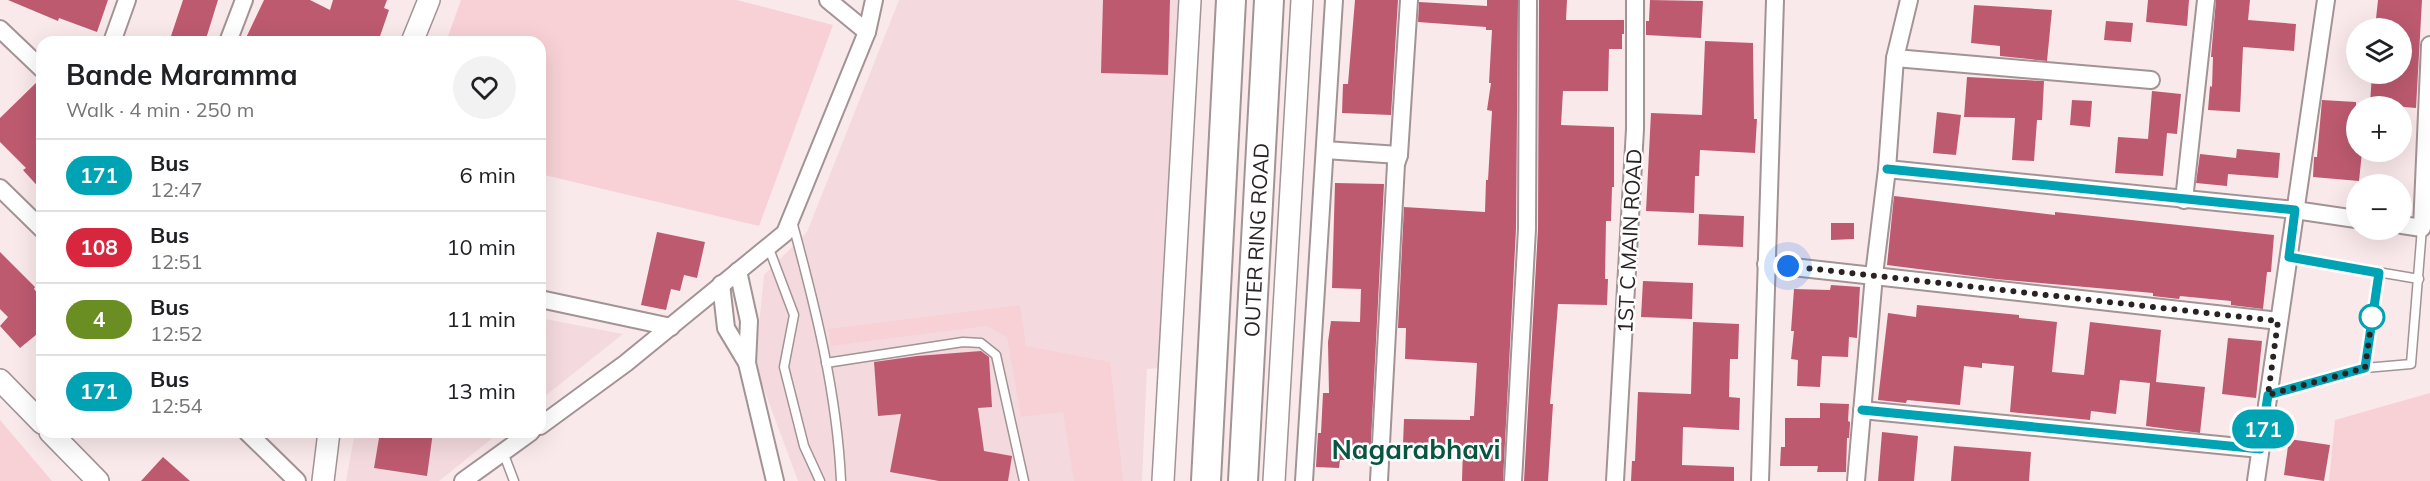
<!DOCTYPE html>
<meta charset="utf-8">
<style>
:root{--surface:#fff;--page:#f2f2f2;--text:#202124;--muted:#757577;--line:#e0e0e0}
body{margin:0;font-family:Mulish,sans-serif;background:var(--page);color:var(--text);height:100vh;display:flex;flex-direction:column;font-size:22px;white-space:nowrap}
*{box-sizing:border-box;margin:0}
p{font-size:20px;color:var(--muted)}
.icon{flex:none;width:33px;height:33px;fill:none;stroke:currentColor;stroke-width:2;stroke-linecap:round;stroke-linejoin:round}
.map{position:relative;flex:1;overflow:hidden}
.details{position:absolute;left:36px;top:36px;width:510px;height:402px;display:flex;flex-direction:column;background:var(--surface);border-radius:18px;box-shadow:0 6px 24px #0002}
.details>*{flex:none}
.badge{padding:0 12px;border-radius:20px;font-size:21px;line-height:39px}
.tools{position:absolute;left:2346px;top:18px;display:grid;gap:12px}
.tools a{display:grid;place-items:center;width:66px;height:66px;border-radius:50%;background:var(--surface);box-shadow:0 6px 24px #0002;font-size:30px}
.you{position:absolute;width:30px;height:30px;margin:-15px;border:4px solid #fff;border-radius:50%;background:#1a73e8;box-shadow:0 0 0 9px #1a73e833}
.map>.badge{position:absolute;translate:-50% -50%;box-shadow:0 0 0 3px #fff}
.round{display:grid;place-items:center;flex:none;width:63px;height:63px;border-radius:32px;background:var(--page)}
.headline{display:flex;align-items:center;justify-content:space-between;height:102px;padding:0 30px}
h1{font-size:28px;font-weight:700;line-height:45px}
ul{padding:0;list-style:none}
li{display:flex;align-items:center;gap:18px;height:72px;padding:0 30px;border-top:2px solid var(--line)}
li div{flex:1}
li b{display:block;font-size:22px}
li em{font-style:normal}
li .badge{min-width:66px;font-weight:700;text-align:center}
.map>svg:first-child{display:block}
.built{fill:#f4dade}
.green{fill:#f7d1d6}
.building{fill:#bd5a70}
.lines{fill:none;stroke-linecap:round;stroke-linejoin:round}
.service-casing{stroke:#a29395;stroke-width:11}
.minor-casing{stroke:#a29395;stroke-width:20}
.tertiary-casing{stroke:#a29395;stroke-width:24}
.trunk-casing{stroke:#a29395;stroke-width:32}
.service{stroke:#fff;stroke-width:8}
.minor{stroke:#fff;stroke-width:16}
.tertiary{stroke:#fff;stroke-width:21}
.trunk{stroke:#fff;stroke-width:28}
.line-casing{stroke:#fff;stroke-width:14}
.line{stroke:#00a3b4;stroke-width:9}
.walk{stroke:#2a2324;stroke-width:6;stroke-dasharray:0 10.8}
.stop-dot{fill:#fff;stroke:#00a3b4;stroke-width:3}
.labels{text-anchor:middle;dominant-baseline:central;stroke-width:5;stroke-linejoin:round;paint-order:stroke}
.street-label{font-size:21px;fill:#2a2324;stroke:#fff}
.district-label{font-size:27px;font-weight:bold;fill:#08563f;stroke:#fff}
</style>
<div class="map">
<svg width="2430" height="481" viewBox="0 0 2430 481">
<rect width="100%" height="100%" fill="#fae9eb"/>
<g class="built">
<polygon points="899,0 1181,0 1163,368 1147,369 1142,481 798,481 755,365 764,275 807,232"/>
<polygon points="540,318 623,334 540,400"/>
<polygon points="355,432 500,432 439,481 346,481"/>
</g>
<g class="green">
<polygon points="461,0 737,0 833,25 759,226 540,174 540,42 446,42"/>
<polygon points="1020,305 1026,346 1110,362 1123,481 1074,481 1063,412 1021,417 1007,338 987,326 831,346 828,329"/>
<polygon points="2430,393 2430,481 2329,481 2335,420"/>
<polygon points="0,420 52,481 0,481"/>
</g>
<g class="building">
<polygon points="8,0 108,0 97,32 59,18 58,21"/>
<polygon points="183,0 218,0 205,42 169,42"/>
<polygon points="264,0 310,0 330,10 333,0 387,0 384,8 389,10 378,42 244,42"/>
<polygon points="1103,0 1170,0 1168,75 1101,73"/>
<polygon points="1355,0 1398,0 1391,115 1342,113 1343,84 1348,84"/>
<polygon points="1487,0 1518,0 1516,229 1503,481 1462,481 1463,446 1403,444 1404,419 1470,420 1470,416 1474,416 1477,363 1405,359 1406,328 1398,328 1404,207 1485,212 1486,180 1488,180 1492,111 1487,110 1491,83 1489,83 1492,30 1486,30 1486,27 1418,22 1419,2 1487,6"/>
<polygon points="1539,0 1567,0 1566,20 1624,20 1624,34 1622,34 1622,49 1609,49 1608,91 1563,91 1561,125 1614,127 1614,187 1612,187 1611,221 1606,221 1605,279 1608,279 1607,305 1558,304 1550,404 1553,404 1548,481 1524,481 1538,229"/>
<polygon points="1650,0 1703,1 1701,38 1646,35 1646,21 1649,21"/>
<polygon points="2148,0 2189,0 2187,26 2146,22"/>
<polygon points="2216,0 2250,0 2248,20 2296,24 2294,51 2243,47 2240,112 2208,110 2210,86 2212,87 2213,57 2211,57"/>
<polygon points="2378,0 2422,0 2416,108 2370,104 2372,74 2402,74 2402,28 2375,28"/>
<polygon points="1974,5 2052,10 2047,61 2000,56 2000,46 1971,43"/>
<polygon points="2106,21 2133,23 2131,42 2104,40"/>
<polygon points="1705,41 1753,43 1754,119 1757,119 1755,153 1700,150 1699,176 1695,176 1694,213 1646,211 1651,113 1702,115"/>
<polygon points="1967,77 2044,81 2042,120 2037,120 2034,161 2012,160 2015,118 1964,117"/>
<polygon points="40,79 42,79 42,191 23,170 26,168 0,142 0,118"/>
<polygon points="2152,91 2181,94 2177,134 2167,133 2163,176 2115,173 2118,137 2148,139"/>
<polygon points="2072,100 2092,101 2090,127 2070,125"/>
<polygon points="2322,100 2356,102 2356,152 2362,152 2359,181 2313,177 2314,157 2317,157"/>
<polygon points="1937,112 1961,115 1956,155 1933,153"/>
<polygon points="2237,149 2280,153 2278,178 2228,174 2227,186 2196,183 2200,154 2236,158"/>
<polygon points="1335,183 1384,184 1370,460 1340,460 1339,468 1316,467 1318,433 1321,433 1323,393 1329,393 1328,342 1331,321 1360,322 1361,289 1332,288"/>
<polygon points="1894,196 2055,215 2055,212 2274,235 2271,272 2267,272 2263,309 2231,305 2231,301 2180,296 2179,299 2153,296 2153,293 1996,279 1887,265"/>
<polygon points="1699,214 1744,216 1743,247 1698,245"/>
<polygon points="1831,223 1854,223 1854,239 1831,240"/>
<polygon points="657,232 705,242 697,278 684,275 680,291 671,289 666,310 641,305"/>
<polygon points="0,252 35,287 34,289 42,298 42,330 20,348 0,326 8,317 0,309"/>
<polygon points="1643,281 1693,283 1692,319 1641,317"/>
<polygon points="1831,285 1860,287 1857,338 1849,337 1848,357 1822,356 1820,387 1797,386 1798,360 1791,359 1794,331 1791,331 1794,289 1830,290"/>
<polygon points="1917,305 2019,315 2019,318 2057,322 2052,372 2084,375 2090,322 2161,330 2156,382 2205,387 2200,433 2146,426 2150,383 2120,380 2116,414 2091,411 2090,420 2010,412 2014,366 1982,363 1982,368 1964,366 1960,405 1907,400 1906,403 1878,400 1888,313 1916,317"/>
<polygon points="1693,322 1739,324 1738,359 1730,359 1729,397 1740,398 1739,430 1683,427 1682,465 1734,467 1734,481 1631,481 1632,461 1635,461 1638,392 1691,394"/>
<polygon points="2228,338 2262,341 2256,398 2222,394"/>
<polygon points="981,351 989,357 992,407 978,408 984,451 1012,456 1008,481 939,481 890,472 901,414 878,416 874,362 917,356"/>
<polygon points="1820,403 1849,404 1848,421 1850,422 1850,424 1849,438 1847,438 1846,472 1817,472 1818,466 1780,466 1781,447 1785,447 1785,418 1820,418"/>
<polygon points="380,432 433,432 427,476 374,468"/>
<polygon points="1882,432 1918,436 1914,481 1878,481"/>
<polygon points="2289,439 2330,445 2324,481 2284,475"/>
<polygon points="1954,446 2031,452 2029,481 1951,481"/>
<polygon points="163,457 190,481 141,481"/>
</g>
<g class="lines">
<g class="service-casing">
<g id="service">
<path d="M792 221C815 306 837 392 841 481"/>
<polyline points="768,246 794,315 784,367 804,446 820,481"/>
<polyline points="2289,257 2419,279"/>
<polyline points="826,363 963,342 981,343 996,355 1024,481"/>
<polyline points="2365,368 2379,273"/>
<polyline points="2268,395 2365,368 2411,364 2422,228"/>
<polyline points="503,452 514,481"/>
</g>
</g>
<g class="minor-casing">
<g id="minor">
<polyline points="828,0 867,32"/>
<polyline points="0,29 42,69"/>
<polyline points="112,42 127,0"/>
<polyline points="228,42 244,0"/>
<polyline points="1895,58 2151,80"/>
<polyline points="1325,150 1399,155"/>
<polyline points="1887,169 2295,210 2356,219"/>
<polyline points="0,188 42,229"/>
<polyline points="2184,200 2206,0"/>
<polyline points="2402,225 2422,228 2430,45"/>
<polyline points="1766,264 2279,321"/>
<polyline points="738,271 749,321 747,363"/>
<polyline points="721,284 726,328 747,363 775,481"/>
<polyline points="540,299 671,327"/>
<polyline points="1862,410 2260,449"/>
<polyline points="540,426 626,363 785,233 867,32 874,0"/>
<polyline points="247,432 297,481"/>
<polyline points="463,481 531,432"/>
<polyline points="1304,481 1334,0"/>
<polyline points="1379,481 1396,164 1399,155 1409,0"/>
<polyline points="1513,481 1527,229 1528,0"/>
<polyline points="1615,481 1635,129 1635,0"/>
<polyline points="1760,481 1775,0"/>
<polyline points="1856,481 1874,275 1887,169 1895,58 1909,0"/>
<polyline points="2256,481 2326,0"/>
</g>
</g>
<g class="tertiary-casing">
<g id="tertiary">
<polyline points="412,42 429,0"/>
<polyline points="0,380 42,423"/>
<polyline points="50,432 98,481"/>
<polyline points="323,481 329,432"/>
<polyline points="1163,481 1190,0"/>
<polyline points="1274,481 1302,0"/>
</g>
</g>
<g class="trunk-casing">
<g id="trunk">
<polyline points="1206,481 1231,0"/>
<polyline points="1243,481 1269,0"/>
</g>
</g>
<use href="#service" class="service"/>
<use href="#minor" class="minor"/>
<use href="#tertiary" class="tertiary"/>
<use href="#trunk" class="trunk"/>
</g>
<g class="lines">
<g class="line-casing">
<polyline id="line" points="1862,410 2260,449 2268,395 2365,368 2379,273 2289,257 2295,210 1887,169"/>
</g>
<use href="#line" class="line"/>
<polyline class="walk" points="1788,266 2278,321 2268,395 2365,368 2373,311 2372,317"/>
</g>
<circle class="stop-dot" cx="2372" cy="317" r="12"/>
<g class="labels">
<g class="street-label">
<text transform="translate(1256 240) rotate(-87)">OUTER RING ROAD</text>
<text transform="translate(1629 241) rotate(-87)">1ST C MAIN ROAD</text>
</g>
<g class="district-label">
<text x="1416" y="449">Nagarabhavi</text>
</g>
</g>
</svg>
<div class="tools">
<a><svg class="icon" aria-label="layers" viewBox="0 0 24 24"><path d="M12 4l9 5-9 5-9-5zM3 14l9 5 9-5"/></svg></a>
<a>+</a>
<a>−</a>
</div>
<div class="you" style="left:1788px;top:266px"></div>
<b class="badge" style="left:2263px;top:429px;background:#00a3b4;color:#fff">171</b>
<section class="details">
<div class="headline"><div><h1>Bande Maramma</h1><p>Walk · 4 min · 250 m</p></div><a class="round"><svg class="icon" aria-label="heart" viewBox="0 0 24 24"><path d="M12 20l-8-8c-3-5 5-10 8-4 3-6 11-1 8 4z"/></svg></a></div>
<ul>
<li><span class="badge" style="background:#00a3b4;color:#fff">171</span><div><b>Bus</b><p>12:47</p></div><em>6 min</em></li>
<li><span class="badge" style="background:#d7263d;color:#fff">108</span><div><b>Bus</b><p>12:51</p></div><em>10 min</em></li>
<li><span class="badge" style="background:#6b8e23;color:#fff">4</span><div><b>Bus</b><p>12:52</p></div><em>11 min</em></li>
<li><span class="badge" style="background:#00a3b4;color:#fff">171</span><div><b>Bus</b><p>12:54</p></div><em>13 min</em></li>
</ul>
</section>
</div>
